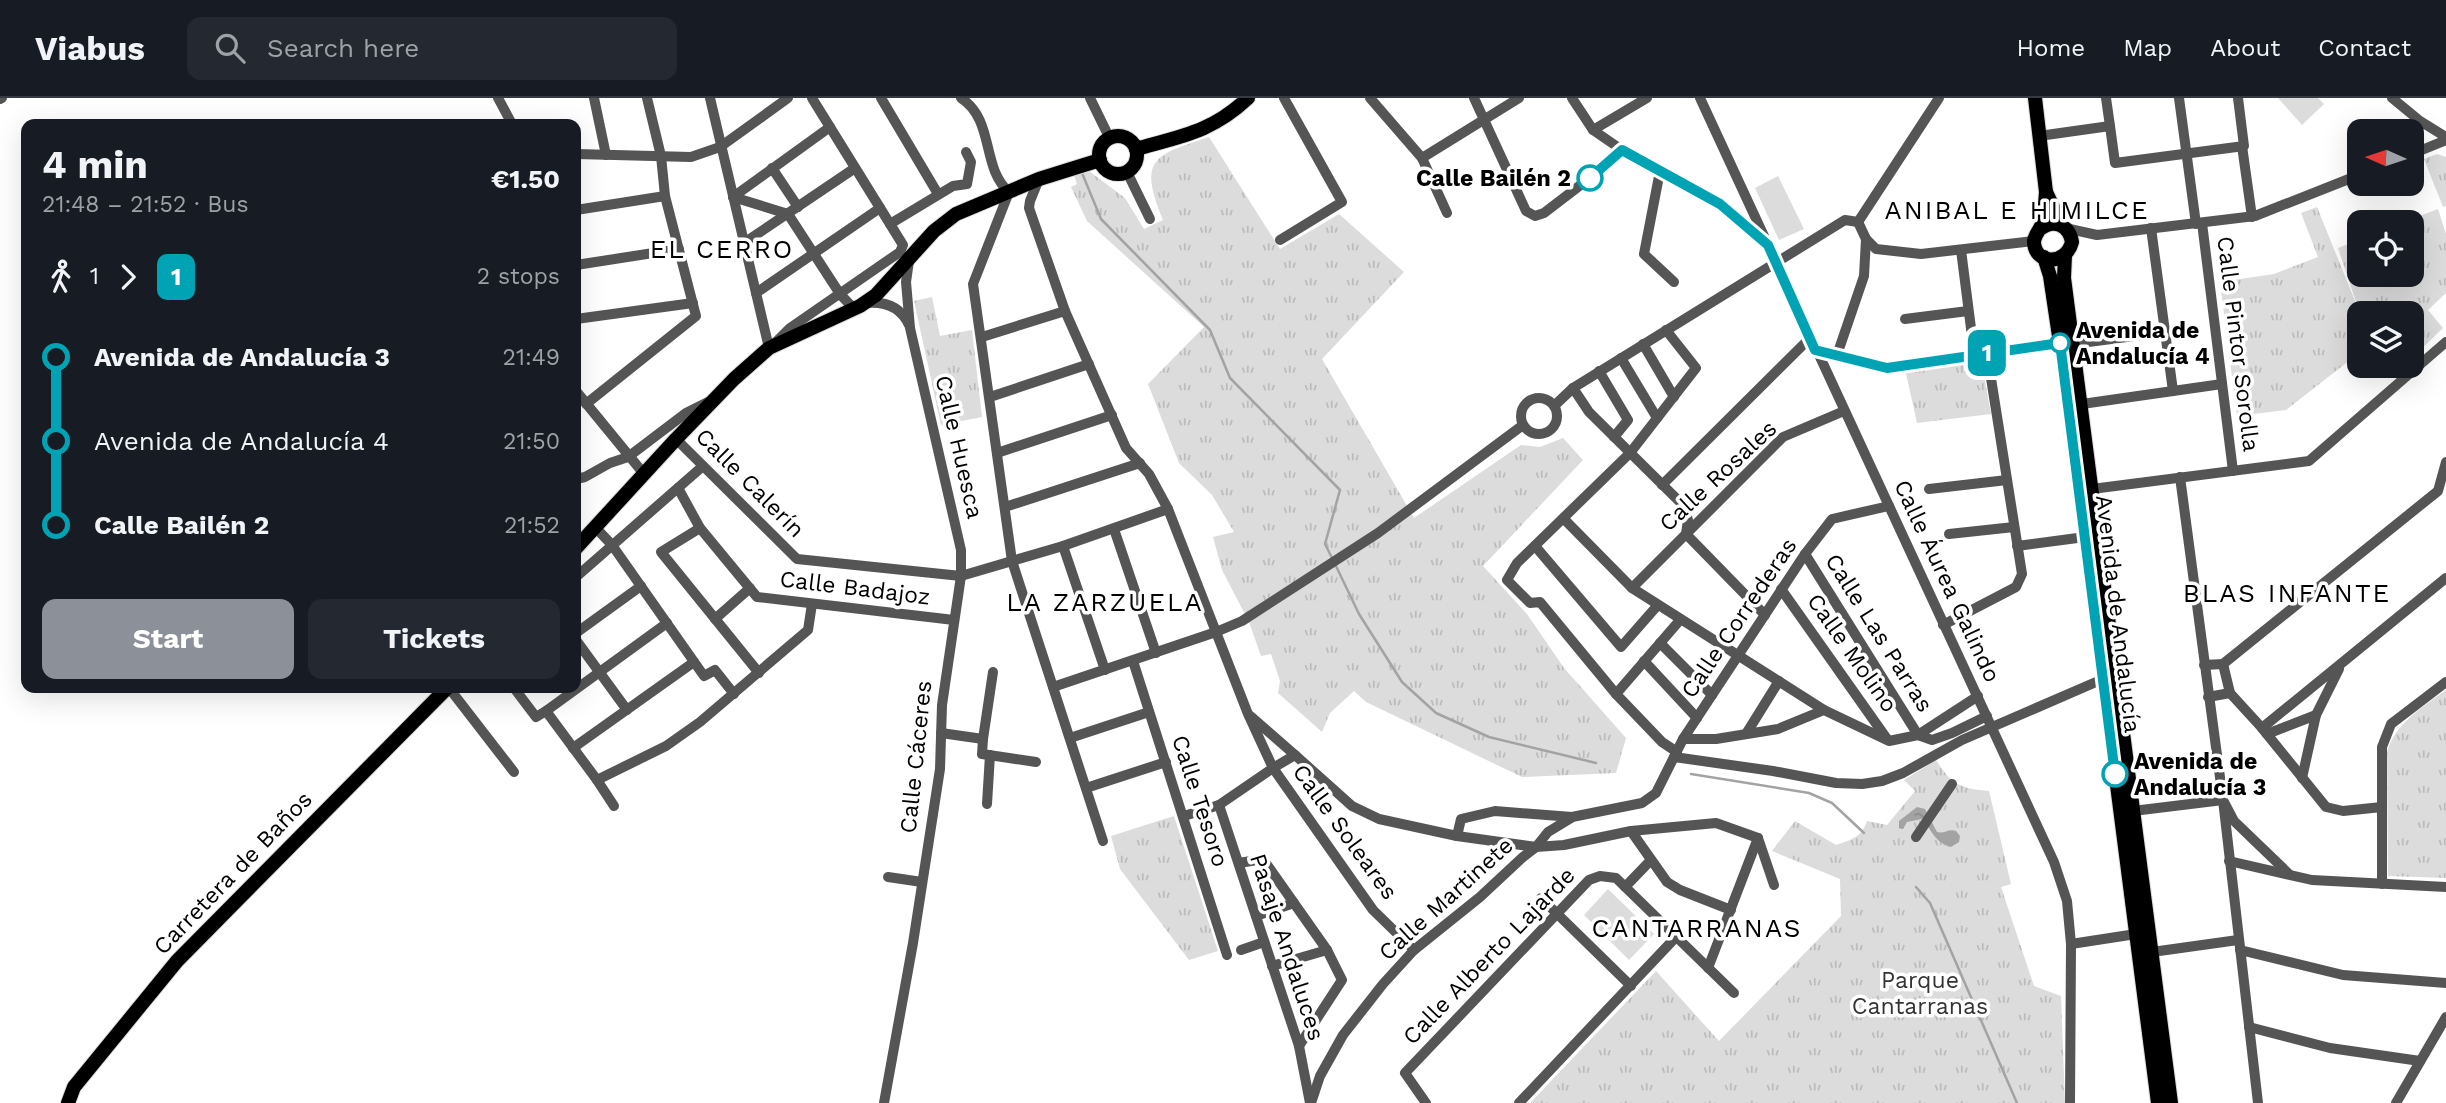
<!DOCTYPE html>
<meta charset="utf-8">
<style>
:root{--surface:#171b24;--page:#242831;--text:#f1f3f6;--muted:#9ea1a6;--line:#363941;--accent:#8c9099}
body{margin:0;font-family:"Work Sans",sans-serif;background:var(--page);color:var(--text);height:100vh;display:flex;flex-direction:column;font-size:26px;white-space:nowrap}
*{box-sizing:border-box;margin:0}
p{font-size:23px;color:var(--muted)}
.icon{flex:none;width:38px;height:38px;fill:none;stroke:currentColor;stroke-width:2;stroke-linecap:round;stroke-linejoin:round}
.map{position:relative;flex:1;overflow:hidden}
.sheet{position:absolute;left:21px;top:21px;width:560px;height:574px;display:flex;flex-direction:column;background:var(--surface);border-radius:14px;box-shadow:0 7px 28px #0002}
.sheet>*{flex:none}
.badge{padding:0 14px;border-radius:10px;font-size:24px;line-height:46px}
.needle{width:46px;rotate:273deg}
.fabs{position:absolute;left:2347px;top:21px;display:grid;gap:14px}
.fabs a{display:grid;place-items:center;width:77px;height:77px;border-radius:14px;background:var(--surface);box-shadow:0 7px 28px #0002;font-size:35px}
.map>.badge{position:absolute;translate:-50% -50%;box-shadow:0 0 0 4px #fff}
.legs{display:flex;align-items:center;gap:10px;height:77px;padding:0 21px;font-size:23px}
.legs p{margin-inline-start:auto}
.head{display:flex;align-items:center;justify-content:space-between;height:119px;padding:0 21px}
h1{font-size:38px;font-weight:700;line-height:52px}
.primary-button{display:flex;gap:14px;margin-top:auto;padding:14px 21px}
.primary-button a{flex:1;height:80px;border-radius:14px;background:var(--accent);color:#fff;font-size:28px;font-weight:700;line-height:80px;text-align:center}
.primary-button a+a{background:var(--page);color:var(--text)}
ul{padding:0 21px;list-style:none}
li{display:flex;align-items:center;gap:24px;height:84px;font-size:26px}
li i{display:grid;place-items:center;width:10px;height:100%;margin:0 9px;background:currentColor}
li i::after{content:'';width:18px;height:18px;margin:-9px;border:5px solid;border-radius:50%;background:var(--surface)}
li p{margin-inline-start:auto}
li:first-child i{background:linear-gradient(#0000 50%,currentColor 0)}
li:last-child i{background:linear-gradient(currentColor 50%,#0000 0)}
header{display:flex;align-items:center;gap:42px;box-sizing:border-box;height:98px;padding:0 35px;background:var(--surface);border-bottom:2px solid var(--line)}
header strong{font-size:33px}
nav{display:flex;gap:38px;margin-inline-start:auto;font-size:24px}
.search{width:490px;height:63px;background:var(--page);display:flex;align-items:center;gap:18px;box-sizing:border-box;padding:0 24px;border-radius:14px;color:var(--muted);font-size:26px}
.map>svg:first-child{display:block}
.grass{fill:url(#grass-tufts)}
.pitch{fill:#dcdcdc}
.water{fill:url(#water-ripples)}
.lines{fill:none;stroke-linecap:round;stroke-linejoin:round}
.stream{stroke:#a3a3a3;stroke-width:2.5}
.major-casing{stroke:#dbdbdb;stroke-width:16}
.minor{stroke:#555;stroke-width:10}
.major{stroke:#000;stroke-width:14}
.line-1-casing{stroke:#fff;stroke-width:16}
.line-1{stroke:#00a3b4;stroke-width:10}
.stop-1-dot{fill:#fff;stroke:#00a3b4;stroke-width:3.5}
.labels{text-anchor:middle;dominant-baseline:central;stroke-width:7;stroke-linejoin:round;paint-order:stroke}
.stop-label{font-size:23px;font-weight:bold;fill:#000;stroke:#fff;text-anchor:start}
.street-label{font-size:23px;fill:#000;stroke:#fff}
.park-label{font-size:23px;fill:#333;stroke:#fff}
.quarter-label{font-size:26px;letter-spacing:2px;fill:#000;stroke:#fff}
</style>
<header>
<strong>Viabus</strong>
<div class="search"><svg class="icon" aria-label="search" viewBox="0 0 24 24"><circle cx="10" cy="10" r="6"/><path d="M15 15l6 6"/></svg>Search here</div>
<nav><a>Home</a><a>Map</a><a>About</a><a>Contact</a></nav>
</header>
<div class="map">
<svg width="2446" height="1005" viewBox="0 0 2446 1005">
<defs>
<pattern id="grass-tufts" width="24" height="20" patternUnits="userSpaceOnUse" patternTransform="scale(1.75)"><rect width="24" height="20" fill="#dcdcdc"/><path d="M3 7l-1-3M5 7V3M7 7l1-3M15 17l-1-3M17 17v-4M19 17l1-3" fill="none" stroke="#bbb"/></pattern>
<pattern id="water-ripples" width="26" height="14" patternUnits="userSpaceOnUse" patternTransform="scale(1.75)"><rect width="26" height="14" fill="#a3a3a3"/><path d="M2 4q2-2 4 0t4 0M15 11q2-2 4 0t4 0" fill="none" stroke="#8b8b8b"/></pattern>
</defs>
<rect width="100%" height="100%" fill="#fff"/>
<g class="grass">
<path d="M1209 39 1280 151 1339 116 1404 174 1322 261 1414 420 1521 347 1540 349 1563 340 1583 362 1483 468 1527 516 1564 570 1626 640 1616 675 1522 679 1366 604 1354 593 1330 615 1322 634 1278 595 1280 583 1271 556 1261 558 1249 524 1222 472 1213 439 1234 434 1212 397 1179 365 1148 286 1204 229 1087 123 1071 89 1077 86 1074 77 1089 73 1125 100 1144 131 1163 122C1137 60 1155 57 1209 39Z"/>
<polygon points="2437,56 2446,59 2446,108 2443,109 2424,61"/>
<polygon points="2317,109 2359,213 2338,150 2359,142 2359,177 2412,177 2412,124 2404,124 2438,111 2446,136 2446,195 2428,212 2443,230 2412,260 2412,215 2360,215 2359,255 2286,312 2237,318 2220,184 2274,176 2318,159 2301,115"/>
<polygon points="932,199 940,238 972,232 982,319 941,327 914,203"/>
<polygon points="1981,261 1991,316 1917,325 1905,271"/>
<path d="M2446 592V780L2388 778 2387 654C2396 624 2422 610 2446 592Z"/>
<path d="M1936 662C1951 686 1961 691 1989 693L2011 786 2001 789 2034 888 2061 898 2065 1005H1530L1656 873 1719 943 1841 818 1840 781 1772 753 1795 723 1836 747C1851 742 1862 739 1867 723L1887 727 1915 693 1904 682Z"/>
<polygon points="1174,718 1218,853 1189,862 1120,771 1111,738"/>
</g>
<g class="pitch">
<polygon points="2278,0 2318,0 2324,6 2302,27"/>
<polygon points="1778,78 1804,131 1779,142 1755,90"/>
<polygon points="1608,791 1654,836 1629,862 1584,817"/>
</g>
<path class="water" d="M1917 709 1925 711 1937 734C1944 736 1949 730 1956 733L1960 738 1959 744 1951 749C1935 745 1932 732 1922 721L1907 724 1903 731 1899 730V723Z"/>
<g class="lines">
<g class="stream">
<polyline points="1082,75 1101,121 1210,232 1230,280 1340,392 1325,446 1332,460"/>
<polyline points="1335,466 1359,516 1402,584 1436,615 1489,639 1596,665"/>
<polyline points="1691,676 1809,695 1832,705 1864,735"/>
<polyline points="1916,789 1930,805 2017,1005"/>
</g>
<g class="major-casing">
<g id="major">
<polyline points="2035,0 2046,94 2061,126"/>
<circle cx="1118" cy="57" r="19"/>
<path d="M1136 51C1182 38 1212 34 1248 0"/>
<path d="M2040 131C2054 120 2069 127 2072 144 2066 168 2034 167 2034 143 2035 137 2039 133 2041 128 2045 117 2045 105 2046 94"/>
<polyline points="2065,157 2064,180 2171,1005"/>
<polyline points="2044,159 2050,178 2060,245 2158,1005"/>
<polyline points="576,450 676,341 734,281 769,250 860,208 876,197 934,133 956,116 1039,81 1100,62"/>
<polyline points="68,1005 74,989 177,863 447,590"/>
</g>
</g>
<g class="minor">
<polyline points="498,0 512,26"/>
<polyline points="594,0 606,57"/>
<polyline points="710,0 769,250"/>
<polyline points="881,0 938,96"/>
<path d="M961 0C995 22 981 70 1009 94L973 186 1012 463 1103 743"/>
<polyline points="1090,0 1110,41"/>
<polyline points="1370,0 1422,60 1447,115"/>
<polyline points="1474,0 1526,113 1535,118 1544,115 1608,66 1622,52"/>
<polyline points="1572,0 1593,32 1622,52 1720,105 1763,142"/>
<polyline points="1700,0 2054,764 2067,803 2071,846 2070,1005"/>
<polyline points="2106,0 2110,28"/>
<polyline points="2179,0 2196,126"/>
<polyline points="2392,0 2420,23 2446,39"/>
<polyline points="0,1 2,0"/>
<polyline points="1593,32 1647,0"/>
<polyline points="2039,38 2110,28 2115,65 2244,48 2238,0"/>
<polyline points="2242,48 2252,119"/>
<polyline points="576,56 691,59 720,49 788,0"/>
<polyline points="2412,56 2446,42"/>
<polyline points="1422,60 1519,0"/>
<polyline points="772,70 798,109"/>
<polyline points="1660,73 1644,156 1674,184"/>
<polyline points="1127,74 1150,121"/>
<polyline points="1039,81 1030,103 1029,110 1065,213 1126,350 1149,376 1168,411 1248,616 1273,670 1295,657 1248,616"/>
<polyline points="733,99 788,116 840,196 854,211"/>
<polyline points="733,99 830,29"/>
<polyline points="576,112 665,98"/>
<polyline points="1858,124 1939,0"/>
<polyline points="2202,125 2233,373"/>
<polyline points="890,126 953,88 967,86 971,64 966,54"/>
<polyline points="2065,130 2097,137 2255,118 2359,77"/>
<polyline points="2151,130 2173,293"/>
<polyline points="1866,141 1876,151 1921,156 2034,143"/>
<polyline points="1280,142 1342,104 1284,0"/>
<polyline points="744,145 855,70"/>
<polyline points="576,167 679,151"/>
<polyline points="756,195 880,110"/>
<path d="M865 205C885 203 901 209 909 227"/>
<polyline points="576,221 693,205"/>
<polyline points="1905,221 1968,213"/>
<polyline points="1666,232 1696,270 1630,355 1517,465 1507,482 1530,505 1540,504 1616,596 1662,644 1677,654"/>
<polyline points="982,239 1065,213"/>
<polyline points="774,246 790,230 900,154 903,147 812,0"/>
<polyline points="1643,246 1674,299"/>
<polyline points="2073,246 2165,234"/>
<polyline points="1815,252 1887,270 2060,245"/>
<polyline points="1837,257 1864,178 1866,141 1858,124"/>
<polyline points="1621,260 1657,320"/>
<polyline points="1599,273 1628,322 1614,339"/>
<polyline points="1573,290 1589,314 1683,407 1688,422 1686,436 1765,517"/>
<polyline points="576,293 644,376"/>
<polyline points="990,299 1089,266"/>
<circle cx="1539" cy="318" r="18"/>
<polyline points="586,306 696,218 665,98 661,58 647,0"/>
<polyline points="2082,306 2222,286"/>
<polyline points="1554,308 1573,290 1845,122 1858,124"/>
<polyline points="676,341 797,461 961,478 1063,448 1168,411"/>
<polyline points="997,355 1112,317"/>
<polyline points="2180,379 2223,702 2258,1005"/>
<polyline points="576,381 585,379 610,365 628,359 686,315 708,304"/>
<polyline points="1662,387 1810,240"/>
<polyline points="678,390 700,430 757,499 954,522"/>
<polyline points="1929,391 2007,382"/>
<polyline points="2092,391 2309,363 2446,244"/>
<polyline points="1005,409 1140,365"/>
<polyline points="1564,421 1632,490 1824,612"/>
<polyline points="595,429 612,447 704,578 715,572 734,596"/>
<polyline points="700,430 661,454 759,575"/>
<polyline points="1114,431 1156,555"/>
<polyline points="1949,436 2014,429"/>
<polyline points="1063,448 1105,572"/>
<polyline points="1535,448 1621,549 1657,508"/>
<polyline points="2017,448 2085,439"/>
<polyline points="1805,456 1918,637"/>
<polyline points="576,479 703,368"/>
<polyline points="1632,490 1783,339 1844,313"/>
<polyline points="1781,491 1887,641"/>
<polyline points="715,521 750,490"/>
<polyline points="1943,527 2016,489 2022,476 1987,255 1973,246 1961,152"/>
<polyline points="576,535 641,488"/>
<polyline points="576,542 627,612"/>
<polyline points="1660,545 1712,597"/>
<polyline points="1133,563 1227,857"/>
<polyline points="1644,563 1697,620"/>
<polyline points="2223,566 2438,393 2446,364"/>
<polyline points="2204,567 2223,566 2230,595 2208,599"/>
<polyline points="1053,589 1216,534 1242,523 1378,435 1523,327"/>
<polyline points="449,590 514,674"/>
<polyline points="514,590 536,619 546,613 597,682 614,708"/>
<polyline points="2230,595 2262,630 2326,709 2343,713 2382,709"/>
<polyline points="1616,596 1680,522"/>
<polyline points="546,613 667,525"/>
<polyline points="2262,630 2446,480"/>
<polyline points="941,635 983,641 993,574"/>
<polyline points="1746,636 1779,583"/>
<polyline points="2267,636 2316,617 2339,571"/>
<polyline points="1918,637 1932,642 1952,635 1987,618"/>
<polyline points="1070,640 1149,614"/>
<polyline points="983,641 982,656 1036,664"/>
<polyline points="1683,641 1716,641 1778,631 1824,612 1889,643 1918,637 1978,598"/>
<polyline points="573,650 694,564"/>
<polyline points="1295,657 1352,708 1379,721 1457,738 1536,749 1548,734 1571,720"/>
<polyline points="1674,659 1773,673 1836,685 1862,686 1882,683 1903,675 1962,642 2103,581"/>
<polyline points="2302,680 2316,617"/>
<polyline points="597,682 666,648 700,624 808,532 812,506"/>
<polyline points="1086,690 1166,664"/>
<polyline points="987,706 990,657"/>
<polyline points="1219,707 1299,948 1310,1005"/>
<polyline points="2133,713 2223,702 2234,723 2289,776"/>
<polyline points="1184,718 1219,707 1273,670 1373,812 1414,852"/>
<polyline points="1631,733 1667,784 1680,792 1731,812"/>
<polyline points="1457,738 1461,721 1495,713 1572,719 1642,705 1656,695 1683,641 1805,456 1832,421 1889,408"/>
<polyline points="1916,739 1952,686"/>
<polyline points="1758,740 1774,787"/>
<polyline points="2229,763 2312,782 2446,789"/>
<polyline points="1239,765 1263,761 1327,852 1342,882 1299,948"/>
<polyline points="888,779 922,784"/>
<polyline points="2382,786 2382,649 2391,626 2446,584"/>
<polyline points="1625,789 1651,762"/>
<polyline points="1541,800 1631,888"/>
<polyline points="1256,818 1294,805"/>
<polyline points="2071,846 2136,836"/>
<polyline points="1241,852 1264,844"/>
<polyline points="2240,852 2343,877 2446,885"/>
<polyline points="2152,854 2238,842"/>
<polyline points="1272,868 1327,852"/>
<polyline points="1708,870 1758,740"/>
<polyline points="2249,929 2330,950 2420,963"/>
<polyline points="884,1005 913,845 940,671 942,607 961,478 961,452 910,230 906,184 909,163"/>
<polyline points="1311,1005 1320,978 1343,937 1383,886 1414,852 1480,799 1523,759 1536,749 1564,747 1631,733 1716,725 1758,740"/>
<polyline points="1426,1005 1405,975 1589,782 1600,778 1616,780 1734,895"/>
<polyline points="1519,1005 1676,839"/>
<polyline points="2396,1005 2446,919"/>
</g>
<use href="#major" class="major"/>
</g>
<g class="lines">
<g class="line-1-casing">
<polyline id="line-1" points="1590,80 1622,52 1720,106 1768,147 1815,252 1887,270 2060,245 2115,676"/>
</g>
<use href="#line-1" class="line-1"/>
</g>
<g class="stop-1-dot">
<circle cx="1590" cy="80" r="12"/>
<circle cx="2060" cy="245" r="9"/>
<circle cx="2115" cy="676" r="12"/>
</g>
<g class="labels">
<g class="stop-label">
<text x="1571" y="80" text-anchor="end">Calle Bailén 2</text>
<text x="2076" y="232">Avenida de<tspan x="2076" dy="26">Andalucía 4</tspan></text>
<text x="2134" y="663">Avenida de<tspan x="2134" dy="26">Andalucía 3</tspan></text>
</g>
<g class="street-label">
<text transform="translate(2238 246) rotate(83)">Calle Pintor Sorolla</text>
<text transform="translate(959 349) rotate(77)">Calle Huesca</text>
<text transform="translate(1718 378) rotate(-43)">Calle Rosales</text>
<text transform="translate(750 385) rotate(45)">Calle Calerín</text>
<text transform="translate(1947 483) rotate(65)">Calle Áurea Galindo</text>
<text transform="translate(855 490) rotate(7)">Calle Badajoz</text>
<text transform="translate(2118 516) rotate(83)">Avenida de Andalucía</text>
<text transform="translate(1739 520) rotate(-56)">Calle Correderas</text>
<text transform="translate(1879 535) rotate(58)">Calle Las Parras</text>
<text transform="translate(1852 555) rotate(55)">Calle Molino</text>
<text transform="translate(916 659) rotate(-84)">Calle Cáceres</text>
<text transform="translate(1200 703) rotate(72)">Calle Tesoro</text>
<text transform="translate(1345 734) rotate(54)">Calle Soleares</text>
<text transform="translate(233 775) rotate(-46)">Carretera de Baños</text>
<text transform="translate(1446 801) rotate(-42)">Calle Martinete</text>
<text transform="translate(1287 849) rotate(72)">Pasaje Andaluces</text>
<text transform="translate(1489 858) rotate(-46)">Calle Alberto Lajarde</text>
</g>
<g class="park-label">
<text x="1920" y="882">Parque<tspan x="1920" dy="26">Cantarranas</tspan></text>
</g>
<g class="quarter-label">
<text x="2017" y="112">ANIBAL E HIMILCE</text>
<text x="722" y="151">EL CERRO</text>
<text x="2287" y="495">BLAS INFANTE</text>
<text x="1105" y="504">LA ZARZUELA</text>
<text x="1697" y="830">CANTARRANAS</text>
</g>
</g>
</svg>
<div class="fabs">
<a><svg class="needle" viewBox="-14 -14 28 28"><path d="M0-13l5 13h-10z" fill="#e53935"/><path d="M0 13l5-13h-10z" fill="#9ea1a6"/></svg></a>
<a><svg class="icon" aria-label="locate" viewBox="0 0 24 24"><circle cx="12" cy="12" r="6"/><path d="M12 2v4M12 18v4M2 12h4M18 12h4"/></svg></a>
<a><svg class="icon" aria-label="layers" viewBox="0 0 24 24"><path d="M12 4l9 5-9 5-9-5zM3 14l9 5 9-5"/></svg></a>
</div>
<b class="badge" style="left:1987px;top:255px;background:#00a3b4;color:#fff">1</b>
<section class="sheet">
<div class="head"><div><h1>4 min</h1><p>21:48 – 21:52 · Bus</p></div><b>€1.50</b></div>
<div class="legs"><svg class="icon" aria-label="walk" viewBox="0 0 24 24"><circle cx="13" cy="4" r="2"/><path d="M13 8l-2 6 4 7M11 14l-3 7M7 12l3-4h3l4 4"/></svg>1<svg class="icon" aria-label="forward" viewBox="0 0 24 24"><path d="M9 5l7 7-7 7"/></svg><b class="badge" style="background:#00a3b4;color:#fff">1</b><p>2 stops</p></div>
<ul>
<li><i style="color:#00a3b4"></i><b>Avenida de Andalucía 3</b><p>21:49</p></li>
<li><i style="color:#00a3b4"></i><span>Avenida de Andalucía 4</span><p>21:50</p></li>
<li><i style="color:#00a3b4"></i><b>Calle Bailén 2</b><p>21:52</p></li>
</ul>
<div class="primary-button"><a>Start</a><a>Tickets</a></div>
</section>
</div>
